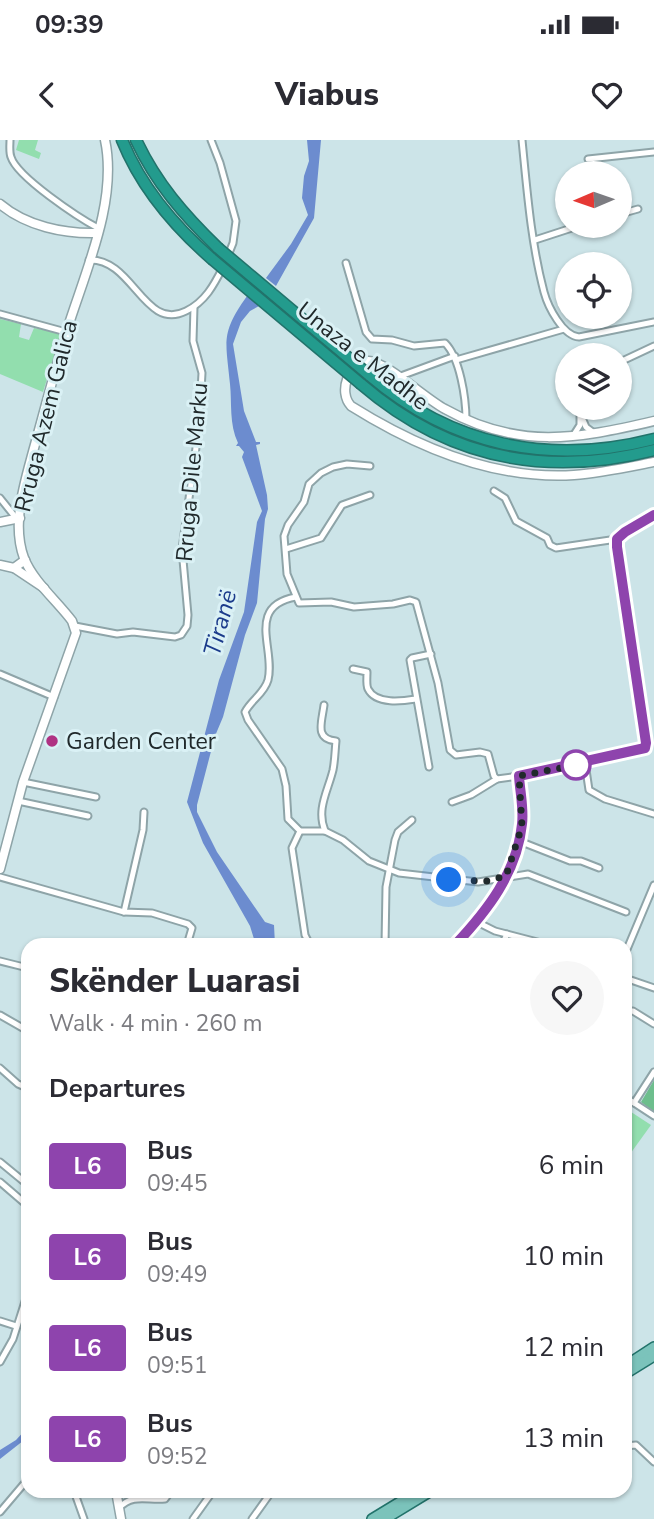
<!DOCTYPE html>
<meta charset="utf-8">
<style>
:root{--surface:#fff;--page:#f7f7f7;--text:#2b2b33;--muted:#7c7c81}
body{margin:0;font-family:"Nunito Sans",sans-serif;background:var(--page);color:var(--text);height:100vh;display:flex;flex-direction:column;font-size:26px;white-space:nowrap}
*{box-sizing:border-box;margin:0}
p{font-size:23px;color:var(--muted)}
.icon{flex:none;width:38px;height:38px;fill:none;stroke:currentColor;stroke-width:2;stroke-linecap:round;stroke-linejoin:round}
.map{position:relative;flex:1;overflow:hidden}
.side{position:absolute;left:21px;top:798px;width:611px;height:560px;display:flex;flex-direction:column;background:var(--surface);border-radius:21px;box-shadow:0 2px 5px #0004}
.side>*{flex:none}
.badge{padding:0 14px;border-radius:5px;font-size:24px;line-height:46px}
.needle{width:46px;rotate:268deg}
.controls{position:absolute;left:555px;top:21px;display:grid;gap:14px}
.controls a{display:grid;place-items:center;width:77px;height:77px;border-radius:50%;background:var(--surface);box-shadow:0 2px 5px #0004;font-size:35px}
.you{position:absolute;width:35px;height:35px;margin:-18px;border:5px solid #fff;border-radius:50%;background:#1a73e8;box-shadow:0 0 0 10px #1a73e833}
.map>.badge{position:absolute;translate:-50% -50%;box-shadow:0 0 0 4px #fff}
h2{padding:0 28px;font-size:26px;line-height:63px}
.round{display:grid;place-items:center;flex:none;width:74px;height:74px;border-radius:37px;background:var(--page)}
.headline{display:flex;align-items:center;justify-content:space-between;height:119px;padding:0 28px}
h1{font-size:33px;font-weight:800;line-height:52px}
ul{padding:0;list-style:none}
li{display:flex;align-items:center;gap:21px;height:91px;padding:0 28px}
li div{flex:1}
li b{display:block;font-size:26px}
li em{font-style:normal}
li .badge{min-width:77px;font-weight:700;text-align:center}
.status{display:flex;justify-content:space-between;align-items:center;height:49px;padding:0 35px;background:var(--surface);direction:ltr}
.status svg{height:19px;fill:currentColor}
header{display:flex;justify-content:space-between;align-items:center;height:91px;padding:0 28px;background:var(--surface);font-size:32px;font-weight:800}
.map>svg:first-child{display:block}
.green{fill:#92deae}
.forest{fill:#6dbe8d}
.water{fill:#6c8ccf}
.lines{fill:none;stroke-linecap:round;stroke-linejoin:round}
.street-casing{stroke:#8ea4a8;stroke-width:9}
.secondary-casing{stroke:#8ea4a8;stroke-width:11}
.primary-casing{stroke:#22736b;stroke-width:12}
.highway-casing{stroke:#22736b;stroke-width:13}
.street{stroke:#fff;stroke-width:5}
.secondary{stroke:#fff;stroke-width:8}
.primary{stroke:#7bc3bb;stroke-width:9}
.highway{stroke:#239b8d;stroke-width:10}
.highway-bridge-casing{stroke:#22736b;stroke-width:13;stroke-linecap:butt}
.highway-bridge{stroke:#239b8d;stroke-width:10}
.line-casing{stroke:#fff;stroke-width:16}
.line{stroke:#8e44ad;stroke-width:10}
.walk{stroke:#20292b;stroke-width:7;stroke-dasharray:0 12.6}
.poi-dot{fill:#af3283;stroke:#daf1f5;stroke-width:2.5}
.stop-dot{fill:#fff;stroke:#8e44ad;stroke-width:3.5}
.labels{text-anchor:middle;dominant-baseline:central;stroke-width:6;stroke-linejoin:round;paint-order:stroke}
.street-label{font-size:23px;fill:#20292b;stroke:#daf1f5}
.poi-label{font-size:23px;fill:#20292b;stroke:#daf1f5;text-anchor:start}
.water-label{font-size:24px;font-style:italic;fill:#1b3b8b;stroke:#daf1f5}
</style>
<div class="status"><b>09:39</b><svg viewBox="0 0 49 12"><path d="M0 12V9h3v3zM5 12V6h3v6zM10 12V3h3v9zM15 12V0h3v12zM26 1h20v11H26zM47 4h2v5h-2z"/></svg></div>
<header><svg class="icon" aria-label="back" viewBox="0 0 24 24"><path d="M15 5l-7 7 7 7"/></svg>Viabus<svg class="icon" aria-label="heart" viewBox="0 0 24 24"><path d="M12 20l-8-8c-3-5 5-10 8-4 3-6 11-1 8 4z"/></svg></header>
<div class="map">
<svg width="654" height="1379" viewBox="0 0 654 1379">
<rect width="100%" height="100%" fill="#cce4e8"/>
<g class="green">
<polygon points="19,0 38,0 35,10 41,13 39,19 16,10"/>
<polygon points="0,179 21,184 19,197 29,200 34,188 61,193 43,252 0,234"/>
<polygon points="625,968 651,985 625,1021"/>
</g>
<polygon class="forest" points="654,940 654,972 641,962"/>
<g class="water">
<polygon points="307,0 321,0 314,78 276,146 266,138 291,104 308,75 302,58 304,36 309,21"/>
<path d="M247 156 259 166 250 171 241 182 233 204 244 271 256 302H260V304L256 305 267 355 268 369 265 379 257 463 245 495 223 577 215 596 197 665V672L217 712 265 782 274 785 275 805H264L254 799 250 786 203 703 187 662 219 540 244 472 257 382 262 371 242 317 244 312 239 306H236L238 303C229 284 232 263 230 244 226 201 220 194 247 156Z"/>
<polygon points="28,1287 28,1297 0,1319 0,1310 16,1300"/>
</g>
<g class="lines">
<g class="street-casing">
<g id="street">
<path d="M10 0C10 5 9 12 11 17 17 37 79 78 98 88"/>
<polyline points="211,0 220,23 236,81 233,103 227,118"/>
<path d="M522 0C527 50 531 103 544 152 548 167 563 196 579 197L654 182"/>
<polyline points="588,19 654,12"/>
<polyline points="620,74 638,69"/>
<polyline points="535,100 578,86"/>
<path d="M89 120C133 118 144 192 186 171 205 162 214 145 223 127"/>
<path d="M346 123 366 192 372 199 392 200 414 206 445 203C460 218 466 258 466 280"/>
<polyline points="0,174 66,192"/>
<polyline points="456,220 564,189"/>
<polyline points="620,222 654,206"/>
<polyline points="398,237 455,216"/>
<polyline points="580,273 586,287 594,293"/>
<polyline points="573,296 580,285 580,276"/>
<polyline points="370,326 347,324 333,327 321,333 309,344 304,362 288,385 284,396 287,434 299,463 331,462 354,467 393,464 410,460 416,462 438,543 450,610 456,615 480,612 488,614 494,636 497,639"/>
<polyline points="494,351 505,358 516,381 547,398 550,405 556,408 617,399"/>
<polyline points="0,358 16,378"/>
<polyline points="286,409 321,398 342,365 370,355"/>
<path d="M296 457C245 466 276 510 268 540 264 554 251 560 245 572L248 580 282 629 286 646 288 679 300 691H325L343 700 369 721 399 733 478 742 528 734 626 772"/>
<polyline points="75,486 117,494 133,492 175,497 181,495 187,486 188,475 182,409 199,286 202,233 193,201 194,167"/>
<path d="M353 529 367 532C367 537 366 545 368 549 376 565 403 561 416 559"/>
<polyline points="0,534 54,557"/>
<path d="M324 565C322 582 314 599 336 601 335 610 335 620 333 630 328 651 316 669 325 691"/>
<polyline points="585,623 589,650 605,659 654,674"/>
<polyline points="429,627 410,520 412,518 431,514"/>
<polyline points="23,642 96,657"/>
<polyline points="18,661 88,676"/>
<polyline points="452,662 471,655 497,639 519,636"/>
<polyline points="300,691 292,708 305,795 310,805"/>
<polyline points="519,701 570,721 581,721 599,728"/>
<polyline points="0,737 124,772 152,773 188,784 192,788 187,805"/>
<polyline points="124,772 143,690 144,672"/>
<polyline points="477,782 495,791 549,805"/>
<polyline points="385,805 386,747 395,700 398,692 412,680"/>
<polyline points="502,805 507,794"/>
<polyline points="625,814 654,745"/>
<polyline points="0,821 28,828"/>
<polyline points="625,838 654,848"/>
<polyline points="625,871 633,871 654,884"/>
<polyline points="0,875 28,891"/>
<polyline points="0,928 18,944 25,947"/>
<polyline points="625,957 654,976"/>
<polyline points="634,963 654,932"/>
<polyline points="0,1022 28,1045"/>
<polyline points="0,1042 28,1066"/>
<polyline points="0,1181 16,1186"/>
<polyline points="0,1222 13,1199 28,1152"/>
<polyline points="625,1306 636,1305 654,1322"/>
<polyline points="74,1351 84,1379"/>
<path d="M119 1368C133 1353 148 1361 165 1359L171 1351"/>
<polyline points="0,1372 28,1339"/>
<polyline points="193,1379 213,1351"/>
<polyline points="252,1379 272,1351"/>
</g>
</g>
<g class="secondary-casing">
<g id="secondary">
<path d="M0 64C26 86 64 94 97 93"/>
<path d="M654 281C577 299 518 310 445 269 427 260 384 220 368 221 348 223 338 252 351 266 418 308 495 340 574 335 601 333 628 327 654 322"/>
<polyline points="0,382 20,378"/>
<polyline points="0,425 14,428 25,420"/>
<polyline points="14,428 44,448"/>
<path d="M0 729 23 642 76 493 72 481C57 461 33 441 24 418 11 383 25 342 34 308 45 269 55 229 67 190 85 132 118 61 105 0"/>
<path d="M455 805C487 771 517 733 522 684 524 669 521 652 519 636L645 608 646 602 617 407V399L625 392 654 375"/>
<polyline points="116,1351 121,1379"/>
</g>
</g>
<g class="primary-casing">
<g id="primary">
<polyline points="625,1226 654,1207"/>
<polyline points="625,1234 654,1216"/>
<polyline points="372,1379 418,1351"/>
<polyline points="385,1379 431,1351"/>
</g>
</g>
<g class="highway-casing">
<g id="highway">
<path d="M122 0C141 47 174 86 212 119"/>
<path d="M136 0C156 43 184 75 218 108"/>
<path d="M369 235C452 306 549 326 654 299"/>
<path d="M361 244C447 318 545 338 654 310"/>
</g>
</g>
<use href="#street" class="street"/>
<use href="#secondary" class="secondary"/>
<use href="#primary" class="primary"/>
<use href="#highway" class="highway"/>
<g class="highway-bridge-casing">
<g id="highway-bridge">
<polyline points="218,108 369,235"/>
<polyline points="212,119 361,244"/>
</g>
</g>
<use href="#highway-bridge" class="highway-bridge"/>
</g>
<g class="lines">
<g class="line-casing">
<path id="line" d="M455 805C487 771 517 733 522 684 524 669 520 652 519 636L645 608 646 603 617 407V399L625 392 654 375"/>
</g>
<use href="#line" class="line"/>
<polyline class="walk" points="449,740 487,741 506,736 522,686 519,636 576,625"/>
</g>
<circle class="poi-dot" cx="52" cy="601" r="7"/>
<circle class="stop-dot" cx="576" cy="625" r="14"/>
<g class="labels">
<g class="street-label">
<text transform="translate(363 216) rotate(38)">Unaza e Madhe</text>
<text transform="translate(46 276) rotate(-76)">Rruga Azem Galica</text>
<text transform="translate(192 332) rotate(-85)">Rruga Dile Marku</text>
</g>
<g class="poi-label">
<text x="66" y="601">Garden Center</text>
</g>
<g class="water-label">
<text transform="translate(220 483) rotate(-75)">Tiranë</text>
</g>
</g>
</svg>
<div class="controls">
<a><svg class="needle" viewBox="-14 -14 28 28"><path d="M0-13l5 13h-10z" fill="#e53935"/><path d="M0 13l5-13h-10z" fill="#7c7c81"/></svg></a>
<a><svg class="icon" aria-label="locate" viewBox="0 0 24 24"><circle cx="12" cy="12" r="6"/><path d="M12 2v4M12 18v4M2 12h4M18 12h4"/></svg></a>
<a><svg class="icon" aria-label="layers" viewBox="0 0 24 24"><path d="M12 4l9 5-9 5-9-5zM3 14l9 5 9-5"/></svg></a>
</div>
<div class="you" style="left:449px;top:740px"></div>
<section class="side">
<div class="headline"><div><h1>Skënder Luarasi</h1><p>Walk · 4 min · 260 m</p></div><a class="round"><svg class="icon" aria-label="heart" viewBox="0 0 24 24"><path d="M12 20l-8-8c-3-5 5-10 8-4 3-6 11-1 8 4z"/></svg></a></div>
<h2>Departures</h2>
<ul>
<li><span class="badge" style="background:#8e44ad;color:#fff">L6</span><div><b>Bus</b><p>09:45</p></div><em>6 min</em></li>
<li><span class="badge" style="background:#8e44ad;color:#fff">L6</span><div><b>Bus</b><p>09:49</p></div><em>10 min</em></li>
<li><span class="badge" style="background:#8e44ad;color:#fff">L6</span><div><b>Bus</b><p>09:51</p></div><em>12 min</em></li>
<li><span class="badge" style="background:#8e44ad;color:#fff">L6</span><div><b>Bus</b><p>09:52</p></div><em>13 min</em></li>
</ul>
</section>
</div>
